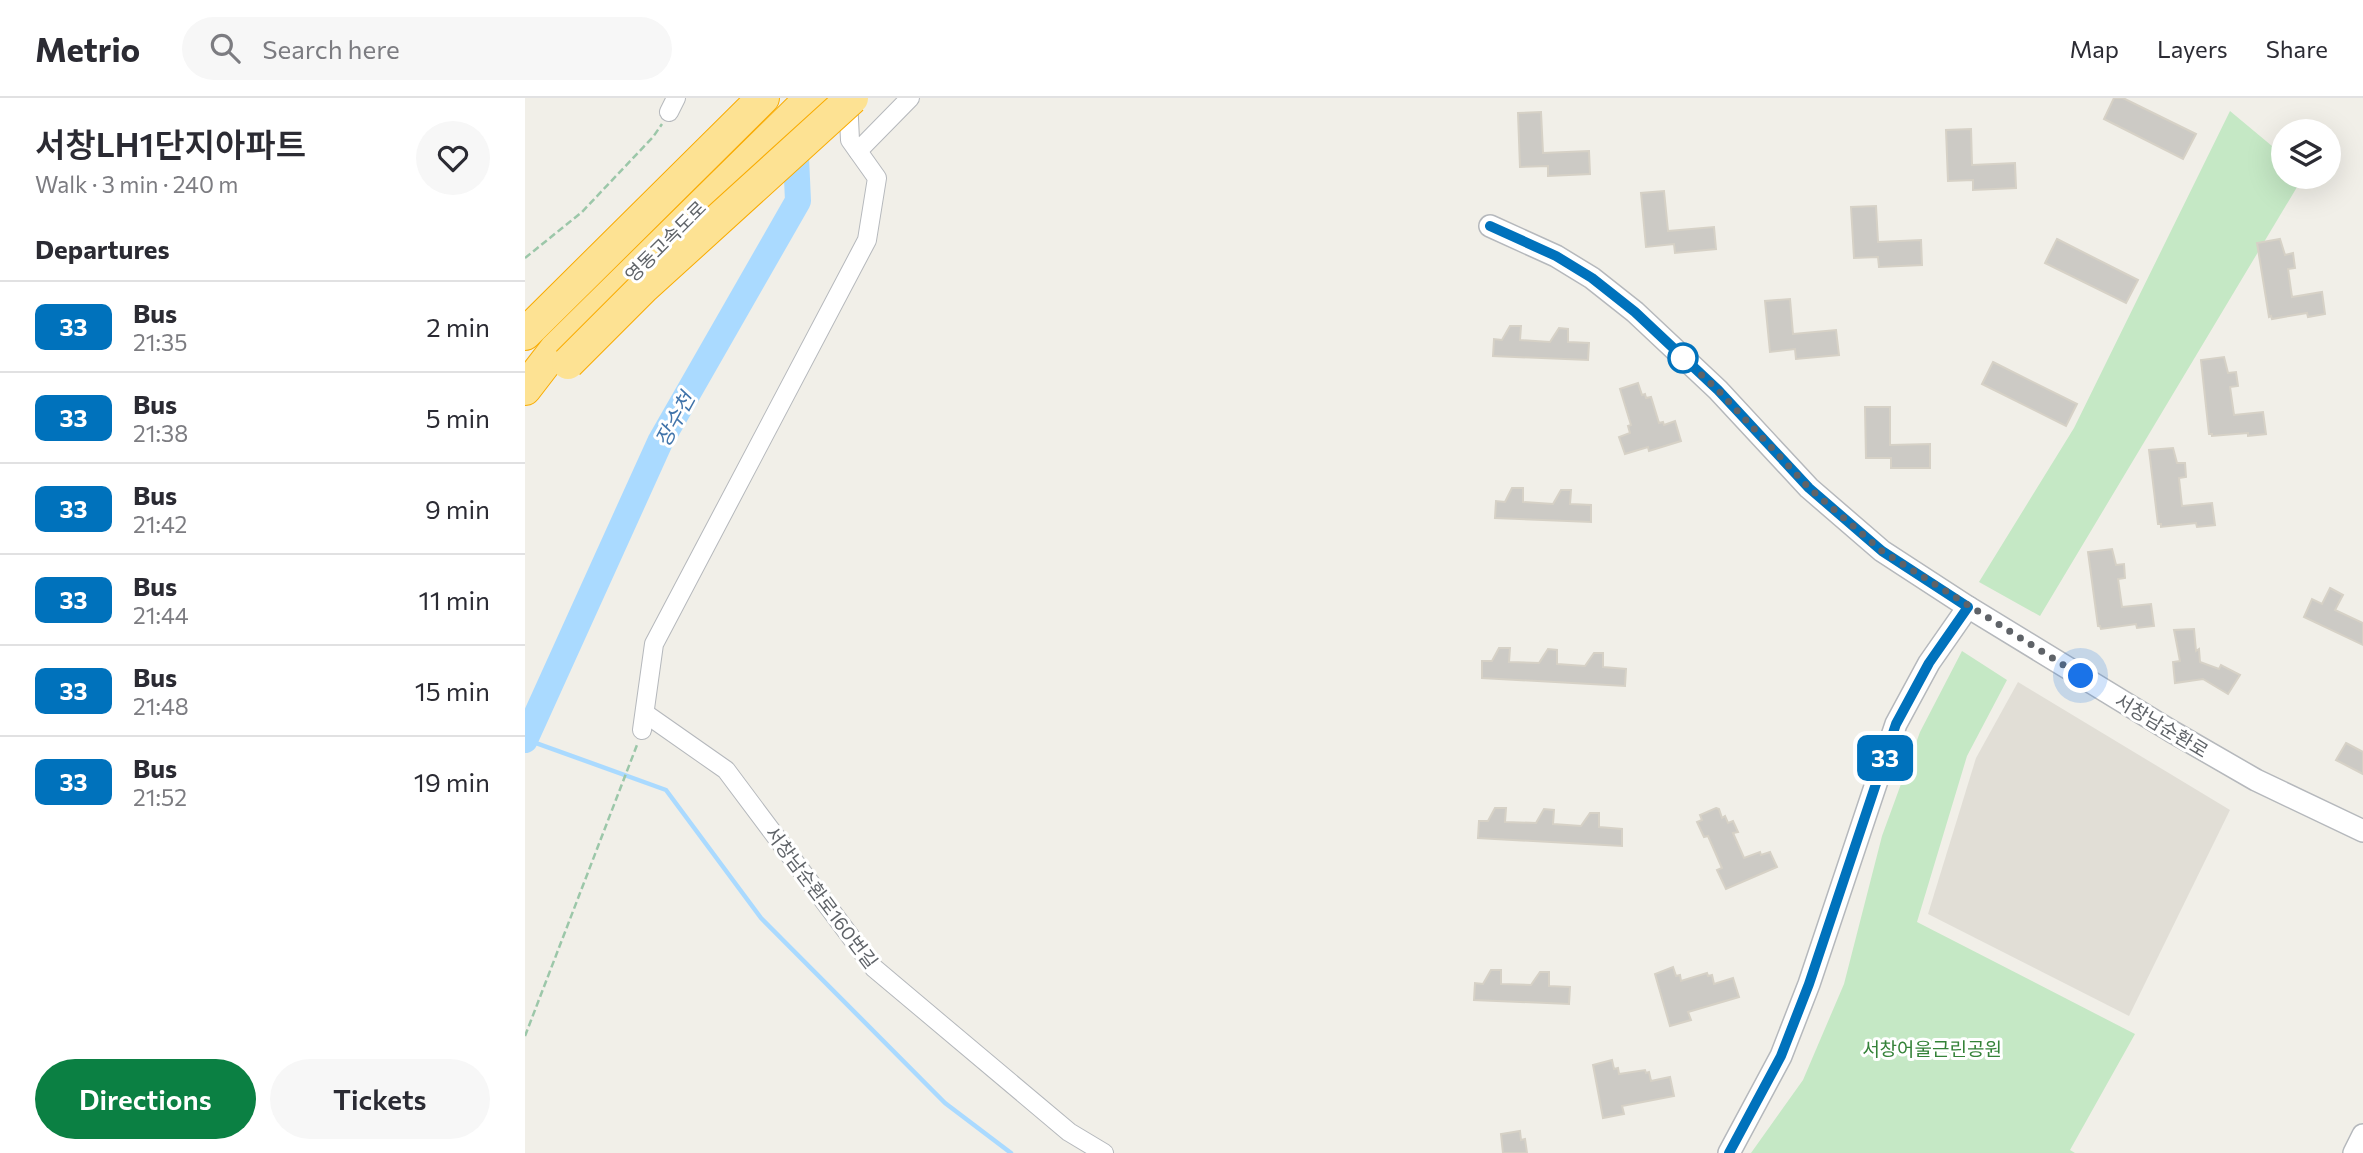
<!DOCTYPE html>
<meta charset="utf-8">
<style>
:root{--surface:#fff;--page:#f7f7f7;--text:#2b2b33;--muted:#7c7c81;--line:#e1e1e2;--accent:#0b8043}
body{margin:0;font-family:Commissioner,"Noto Sans KR",sans-serif;background:var(--page);color:var(--text);height:100vh;display:flex;flex-direction:column;font-size:26px;white-space:nowrap}
*{box-sizing:border-box;margin:0}
p{font-size:23px;color:var(--muted)}
.icon{flex:none;width:38px;height:38px;fill:none;stroke:currentColor;stroke-width:2;stroke-linecap:round;stroke-linejoin:round}
.map{position:relative;flex:1;overflow:hidden}
.details{display:flex;flex-direction:column;background:var(--surface);width:525px}
.details>*{flex:none}
.badge{padding:0 14px;border-radius:10px;font-size:24px;line-height:46px}
.tools{position:absolute;left:1746px;top:21px;display:grid;gap:14px}
.tools a{display:grid;place-items:center;width:70px;height:70px;border-radius:50%;background:var(--surface);box-shadow:0 7px 28px #0002;font-size:35px}
.you{position:absolute;width:35px;height:35px;margin:-18px;border:5px solid #fff;border-radius:50%;background:#1a73e8;box-shadow:0 0 0 10px #1a73e833}
.map>.badge{position:absolute;translate:-50% -50%;box-shadow:0 0 0 4px #fff}
h2{padding:0 35px;font-size:26px;line-height:63px}
.round{display:grid;place-items:center;flex:none;width:74px;height:74px;border-radius:37px;background:var(--page)}
.headline{display:flex;align-items:center;justify-content:space-between;height:119px;padding:0 35px}
h1{font-size:33px;font-weight:600;line-height:52px}
.button{display:flex;gap:14px;margin-top:auto;padding:14px 35px}
.button a{flex:1;height:80px;border-radius:42px;background:var(--accent);color:#fff;font-size:28px;font-weight:600;line-height:80px;text-align:center}
.button a+a{background:var(--page);color:var(--text)}
ul{padding:0;list-style:none}
li{display:flex;align-items:center;gap:21px;height:91px;padding:0 35px;border-top:2px solid var(--line)}
li div{flex:1}
li b{display:block;font-size:26px}
li em{font-style:normal}
li .badge{min-width:77px;font-weight:700;text-align:center}
header{display:flex;align-items:center;gap:42px;box-sizing:border-box;height:98px;padding:0 35px;background:var(--surface);border-bottom:2px solid var(--line)}
header strong{font-size:33px}
nav{display:flex;gap:38px;margin-inline-start:auto;font-size:24px}
.search{width:490px;height:63px;background:var(--page);display:flex;align-items:center;gap:18px;box-sizing:border-box;padding:0 24px;border-radius:38px;color:var(--muted);font-size:26px}
main{display:flex;flex:1;min-height:0}
.map>svg:first-child{display:block}
.education{fill:#e1ded6}
.green{fill:#c5e8c5}
.lines{fill:none;stroke-linecap:round;stroke-linejoin:round}
.stream{stroke:#aadaff;stroke-width:4.5}
.river{stroke:#aadaff;stroke-width:26}
.building{fill:#cccac5;stroke:#d6d1c6;stroke-width:2}
.minor-casing{stroke:#b5b8bc;stroke-width:20}
.tertiary-casing{stroke:#b5b8bc;stroke-width:24}
.motorway-casing{stroke:#f9ab00;stroke-width:34}
.path{stroke:#9cc7a9;stroke-width:2.5;stroke-dasharray:7 3.5;stroke-linecap:butt}
.minor{stroke:#fff;stroke-width:18}
.tertiary{stroke:#fff;stroke-width:21}
.motorway{stroke:#fde293;stroke-width:32}
.motorway-bridge-casing{stroke:#f9ab00;stroke-width:34;stroke-linecap:butt}
.motorway-bridge{stroke:#fde293;stroke-width:32}
.line-casing{stroke:#fff;stroke-width:16}
.line{stroke:#0072bc;stroke-width:10}
.walk{stroke:#5f6368;stroke-width:7;stroke-dasharray:0 12.6}
.stop-dot{fill:#fff;stroke:#0072bc;stroke-width:3.5}
.labels{text-anchor:middle;dominant-baseline:central;stroke-width:6;stroke-linejoin:round;paint-order:stroke}
.street-label{font-size:19px;fill:#5f6368;stroke:#fff}
.park-label{font-size:19px;fill:#348238;stroke:#fff}
.water-label{font-size:21px;font-style:italic;fill:#4174aa;stroke:#fff}
</style>
<header>
<strong>Metrio</strong>
<div class="search"><svg class="icon" aria-label="search" viewBox="0 0 24 24"><circle cx="10" cy="10" r="6"/><path d="M15 15l6 6"/></svg>Search here</div>
<nav><a>Map</a><a>Layers</a><a>Share</a></nav>
</header>
<main>
<section class="details">
<div class="headline"><div><h1>서창LH1단지아파트</h1><p>Walk · 3 min · 240 m</p></div><a class="round"><svg class="icon" aria-label="heart" viewBox="0 0 24 24"><path d="M12 20l-8-8c-3-5 5-10 8-4 3-6 11-1 8 4z"/></svg></a></div>
<h2>Departures</h2>
<ul>
<li><span class="badge" style="background:#0072bc;color:#fff">33</span><div><b>Bus</b><p>21:35</p></div><em>2 min</em></li>
<li><span class="badge" style="background:#0072bc;color:#fff">33</span><div><b>Bus</b><p>21:38</p></div><em>5 min</em></li>
<li><span class="badge" style="background:#0072bc;color:#fff">33</span><div><b>Bus</b><p>21:42</p></div><em>9 min</em></li>
<li><span class="badge" style="background:#0072bc;color:#fff">33</span><div><b>Bus</b><p>21:44</p></div><em>11 min</em></li>
<li><span class="badge" style="background:#0072bc;color:#fff">33</span><div><b>Bus</b><p>21:48</p></div><em>15 min</em></li>
<li><span class="badge" style="background:#0072bc;color:#fff">33</span><div><b>Bus</b><p>21:52</p></div><em>19 min</em></li>
</ul>
<div class="button"><a>Directions</a><a>Tickets</a></div>
</section>
<div class="map">
<svg width="1838" height="1055" viewBox="0 0 1838 1055">
<rect width="100%" height="100%" fill="#f1efe8"/>
<polygon class="education" points="1493,584 1705,712 1604,918 1403,816 1451,660"/>
<g class="green">
<polygon points="1705,13 1759,58 1759,79 1778,79 1515,518 1454,484 1549,330"/>
<polygon points="1437,553 1482,582 1442,658 1392,824 1610,936 1545,1052 1550,1055 1226,1055 1278,982 1319,886 1357,738 1395,634"/>
</g>
<g class="lines">
<polyline class="stream" points="0,641 141,692 236,820 420,1005 486,1055"/>
<polyline class="river" points="0,642 135,344 273,103 270,37"/>
</g>
<g class="building">
<polygon points="1589,0 1598,0 1671,36 1658,61 1579,21"/>
<polygon points="1016,14 1018,55 1064,53 1065,76 1023,78 1023,68 995,69 993,15"/>
<polygon points="1446,31 1447,67 1490,65 1491,90 1448,92 1448,82 1423,83 1421,32"/>
<polygon points="1139,93 1143,133 1189,129 1191,151 1150,155 1149,146 1121,149 1116,95"/>
<polygon points="1351,108 1353,144 1396,142 1397,167 1354,169 1353,159 1329,160 1326,109"/>
<polygon points="1532,141 1613,182 1601,205 1520,165"/>
<polygon points="1755,141 1760,157 1768,155 1770,170 1763,171 1767,199 1797,194 1800,216 1783,219 1782,215 1747,221 1746,218 1744,219 1732,145"/>
<polygon points="1265,201 1268,236 1311,232 1314,257 1271,261 1270,251 1245,254 1240,203"/>
<polygon points="985,228 996,228 995,242 1025,244 1034,230 1043,231 1043,244 1064,245 1063,262 968,258 969,241 977,242"/>
<polygon points="1699,259 1703,275 1711,274 1713,288 1705,289 1709,317 1738,314 1741,336 1723,338 1723,335 1687,338 1687,336 1684,336 1676,262"/>
<polygon points="1468,264 1552,306 1541,328 1457,286"/>
<polygon points="1113,285 1117,297 1120,296 1121,300 1126,299 1134,325 1138,324 1139,327 1150,323 1156,343 1124,353 1123,349 1100,356 1094,339 1105,335 1103,328 1106,327 1095,291"/>
<polygon points="1340,309 1365,309 1365,347 1405,346 1405,370 1366,370 1366,360 1341,360"/>
<polygon points="1648,350 1652,365 1660,365 1661,379 1654,380 1657,408 1687,405 1690,427 1672,429 1671,425 1636,429 1636,426 1633,426 1624,352"/>
<polygon points="987,390 998,390 998,404 1028,406 1036,392 1046,392 1045,406 1066,407 1066,424 970,420 971,403 980,404"/>
<polygon points="1587,451 1591,467 1599,466 1600,480 1593,481 1597,509 1626,506 1629,528 1612,530 1611,526 1576,531 1575,528 1573,528 1563,454"/>
<polygon points="1805,490 1818,497 1810,512 1838,525 1838,547 1779,519 1787,501 1797,506"/>
<polygon points="1669,531 1671,553 1674,551 1675,564 1694,571 1696,567 1715,577 1703,596 1678,581 1650,585 1648,564 1655,563 1649,532"/>
<polygon points="974,550 985,550 984,564 1014,565 1023,551 1032,552 1032,566 1060,568 1069,555 1078,555 1078,569 1101,571 1100,588 957,580 957,563 967,563"/>
<polygon points="1821,645 1838,654 1838,676 1811,662"/>
<polygon points="970,710 981,710 980,724 1011,725 1019,711 1029,712 1028,726 1056,728 1065,715 1074,715 1074,729 1097,731 1097,748 953,740 954,723 963,723"/>
<polygon points="1191,710 1194,711 1197,720 1200,718 1203,725 1208,723 1213,734 1208,735 1219,760 1235,754 1236,757 1245,754 1252,769 1201,791 1192,772 1197,770 1183,738 1179,739 1172,724 1177,722 1175,717"/>
<polygon points="1148,869 1151,878 1155,877 1156,883 1182,875 1183,878 1187,877 1189,886 1208,880 1214,899 1163,914 1166,922 1145,928 1130,876"/>
<polygon points="966,872 976,872 976,886 1006,887 1015,874 1024,874 1024,888 1045,889 1044,906 949,902 950,885 958,886"/>
<polygon points="1087,962 1089,971 1093,970 1094,976 1120,972 1121,975 1124,974 1126,983 1145,979 1149,998 1097,1008 1099,1016 1078,1020 1068,967"/>
<polygon points="995,1033 996,1042 1000,1041 1002,1055 978,1055 976,1036"/>
</g>
<g class="lines">
<g class="minor-casing">
<g id="minor">
<polyline points="144,14 151,0"/>
<polyline points="333,53 385,0"/>
<polyline points="121,616 201,672 349,870 544,1034 579,1055"/>
<polyline points="117,632 129,546 342,142 352,80 325,42 323,0"/>
</g>
</g>
<g class="tertiary-casing">
<g id="tertiary">
<polyline points="965,128 1031,158 1067,180 1110,214 1193,292 1284,390 1357,453 1443,509 1646,633 1731,682 1838,733"/>
<polyline points="1204,1055 1256,958 1284,886 1371,626 1404,565 1443,509"/>
<polyline points="1829,1055 1838,1037"/>
</g>
</g>
<g class="motorway-casing">
<g id="motorway">
<polyline points="0,236 238,0"/>
<polyline points="0,291 30,252 286,0"/>
</g>
</g>
<g class="path">
<polyline points="0,160 57,114 128,39 137,26"/>
<polyline points="0,938 112,647"/>
</g>
<use href="#minor" class="minor"/>
<use href="#tertiary" class="tertiary"/>
<use href="#motorway" class="motorway"/>
<g class="motorway-bridge-casing">
<polyline id="motorway-bridge" points="43,265 118,190 327,0"/>
</g>
<use href="#motorway-bridge" class="motorway-bridge"/>
</g>
<g class="lines">
<g class="line-casing">
<polyline id="line" points="965,128 1031,158 1067,180 1110,214 1193,292 1284,390 1357,453 1443,509 1404,565 1371,626 1284,886 1256,958 1204,1055"/>
</g>
<use href="#line" class="line"/>
<polyline class="walk" points="1158,260 1193,292 1284,390 1357,453 1556,578"/>
</g>
<circle class="stop-dot" cx="1158" cy="260" r="14"/>
<g class="labels">
<g class="street-label">
<text transform="translate(140 143) rotate(-45)">영동고속도로</text>
<text transform="translate(1637 627) rotate(31)">서창남순환로</text>
<text transform="translate(297 799) rotate(53)">서창남순환로160번길</text>
</g>
<g class="park-label">
<text x="1407" y="950">서창어울근린공원</text>
</g>
<g class="water-label">
<text transform="translate(149 321) rotate(-61)">장수천</text>
</g>
</g>
</svg>
<div class="tools">
<a><svg class="icon" aria-label="layers" viewBox="0 0 24 24"><path d="M12 4l9 5-9 5-9-5zM3 14l9 5 9-5"/></svg></a>
</div>
<div class="you" style="left:1556px;top:578px"></div>
<b class="badge" style="left:1360px;top:660px;background:#0072bc;color:#fff">33</b>
</div>
</main>
